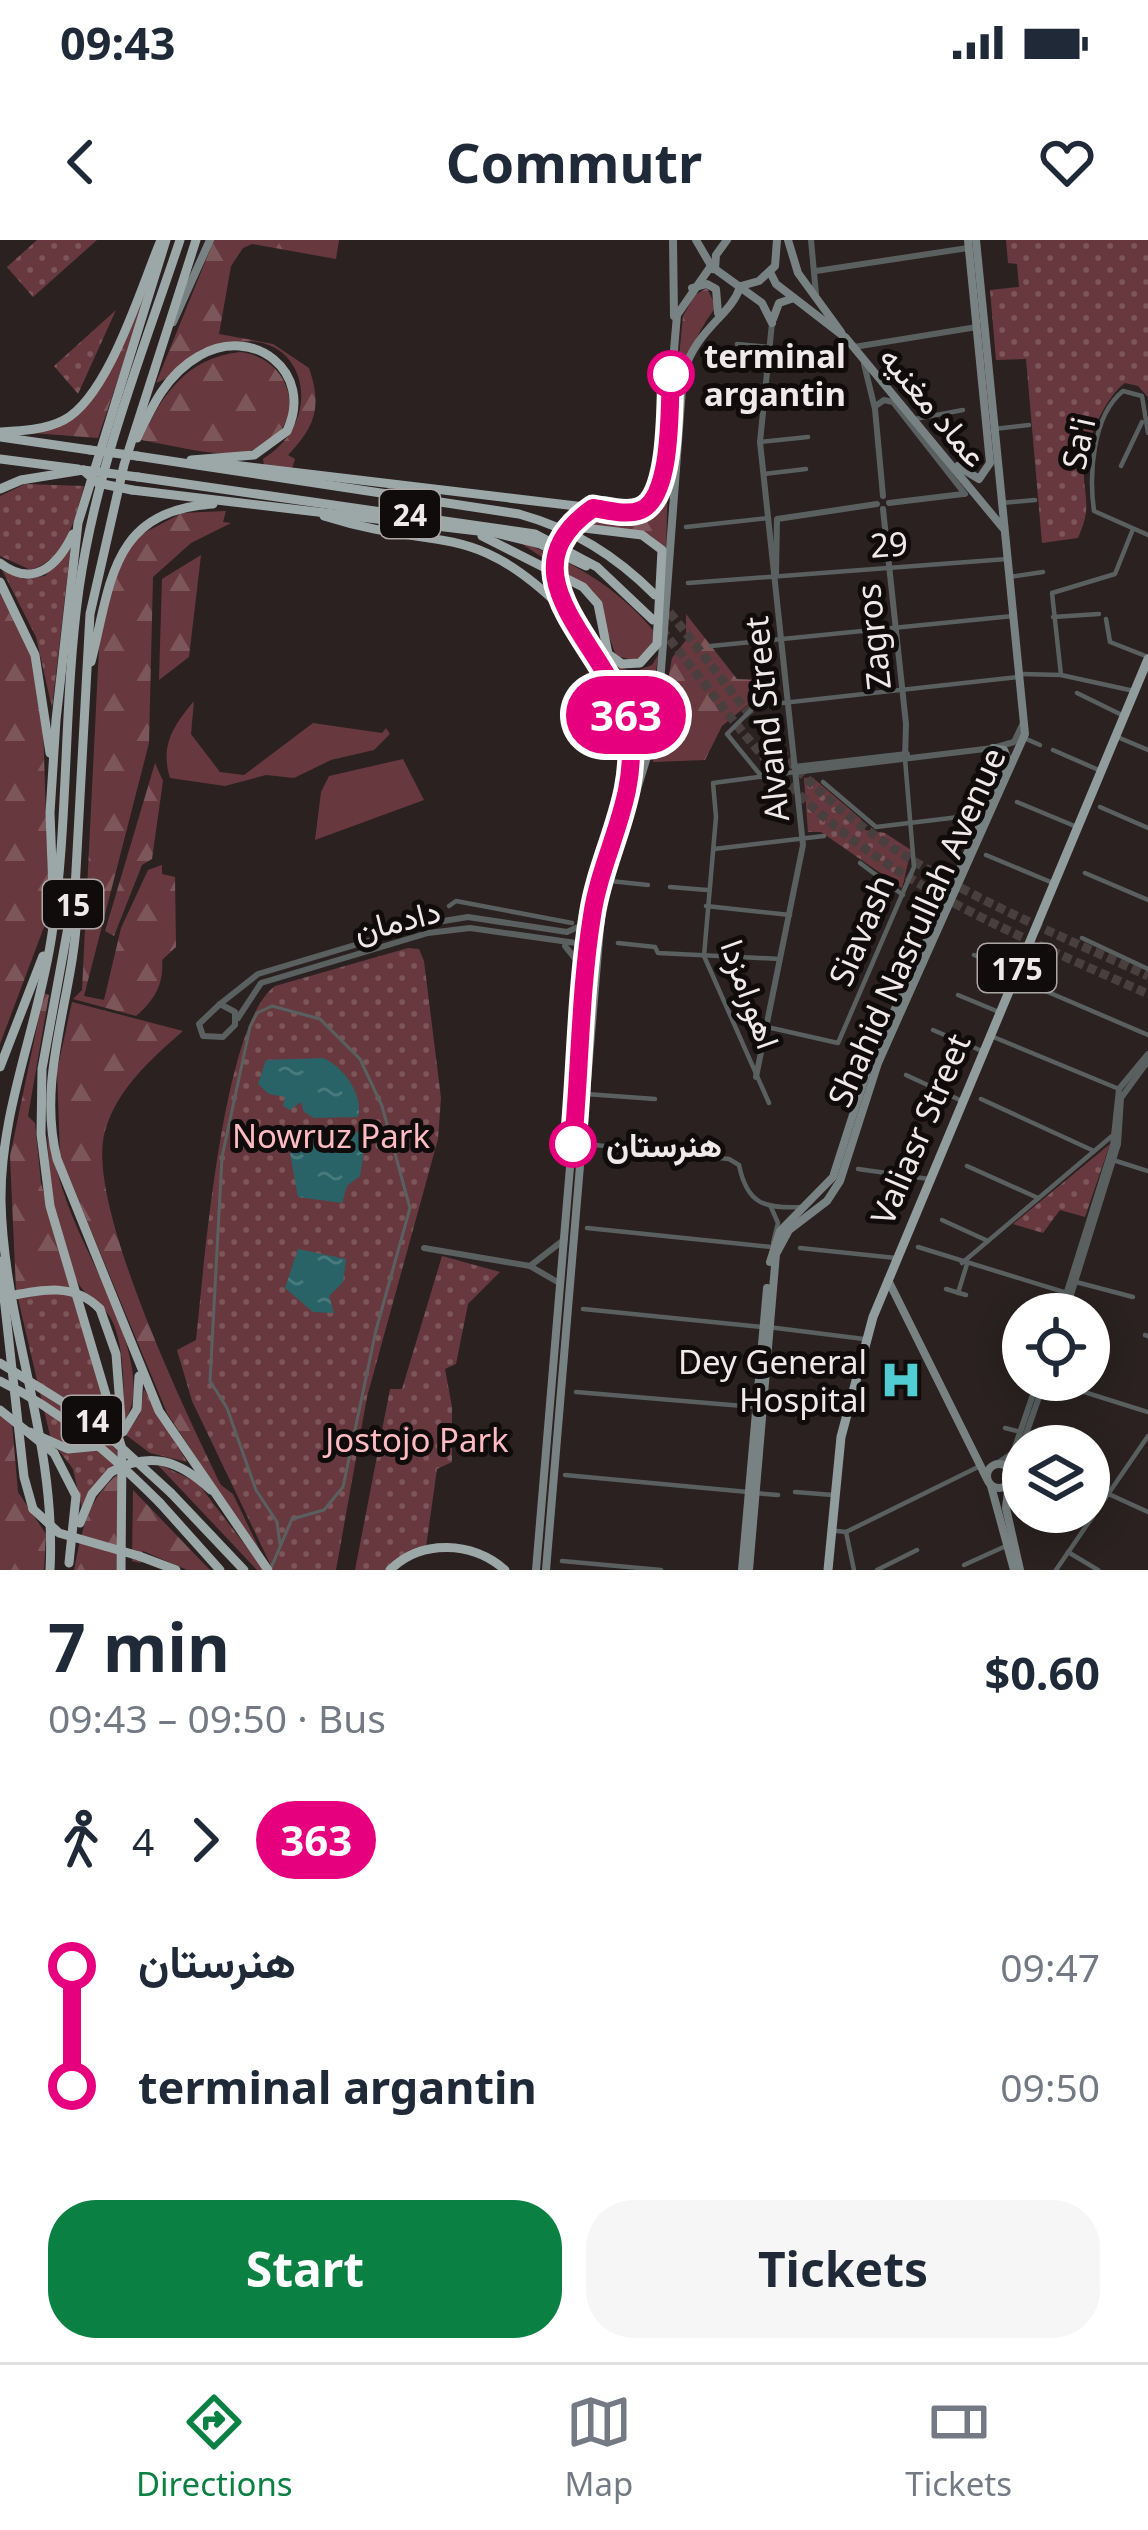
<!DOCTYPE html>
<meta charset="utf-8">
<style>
:root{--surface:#fff;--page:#f6f6f7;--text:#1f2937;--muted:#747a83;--line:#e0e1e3;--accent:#0b8043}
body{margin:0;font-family:"Noto Sans",Vazirmatn,sans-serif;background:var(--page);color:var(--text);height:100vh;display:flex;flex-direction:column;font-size:45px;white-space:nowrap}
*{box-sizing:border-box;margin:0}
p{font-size:39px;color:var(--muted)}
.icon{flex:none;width:66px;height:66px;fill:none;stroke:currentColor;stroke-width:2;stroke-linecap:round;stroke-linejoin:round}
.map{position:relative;height:1330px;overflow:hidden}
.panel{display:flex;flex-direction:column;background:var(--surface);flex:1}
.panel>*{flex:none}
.badge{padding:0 24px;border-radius:39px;font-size:42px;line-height:78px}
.buttons{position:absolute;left:1002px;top:1053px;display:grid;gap:24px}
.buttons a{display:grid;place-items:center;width:108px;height:108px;border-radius:50%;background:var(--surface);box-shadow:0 6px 30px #0003;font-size:60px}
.map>.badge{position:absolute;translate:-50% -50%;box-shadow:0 0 0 6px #fff}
.legs{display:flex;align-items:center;gap:18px;height:132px;padding:0 48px;font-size:39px}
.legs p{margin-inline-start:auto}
.overview{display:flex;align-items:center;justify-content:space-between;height:204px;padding:0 48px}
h1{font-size:66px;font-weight:700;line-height:90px}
.primary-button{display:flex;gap:24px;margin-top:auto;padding:24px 48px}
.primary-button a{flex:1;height:138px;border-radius:48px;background:var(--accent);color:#fff;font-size:48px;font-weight:700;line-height:138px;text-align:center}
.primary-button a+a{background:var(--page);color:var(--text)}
ul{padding:0 48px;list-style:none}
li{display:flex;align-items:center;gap:42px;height:120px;font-size:45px}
li i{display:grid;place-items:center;width:18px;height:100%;margin:0 15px;background:currentColor}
li i::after{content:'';width:30px;height:30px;margin:-15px;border:9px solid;border-radius:50%;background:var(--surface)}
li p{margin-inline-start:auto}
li:first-child i{background:linear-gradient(#0000 50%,currentColor 0)}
li:last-child i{background:linear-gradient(currentColor 50%,#0000 0)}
.status{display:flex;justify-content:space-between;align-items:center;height:84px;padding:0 60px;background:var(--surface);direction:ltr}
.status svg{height:33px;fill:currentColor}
header{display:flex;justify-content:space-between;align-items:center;height:156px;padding:0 48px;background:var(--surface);font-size:54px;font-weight:700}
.menu{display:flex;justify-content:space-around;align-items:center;height:168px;border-top:3px solid var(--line);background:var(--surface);font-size:33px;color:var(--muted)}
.menu a{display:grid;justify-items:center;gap:6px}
.menu .selected{color:var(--accent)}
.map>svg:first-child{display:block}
.grass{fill:#67393e}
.forest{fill:url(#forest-firs)}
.park{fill:url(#park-dots)}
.water{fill:url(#water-ripples)}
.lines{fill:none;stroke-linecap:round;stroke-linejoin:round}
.trunk-tunnel{stroke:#493f3f;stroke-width:9;stroke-dasharray:9 4.5;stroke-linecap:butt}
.pedestrian{stroke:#5a6060;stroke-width:3}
.minor{stroke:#5a6060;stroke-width:4.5}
.tertiary{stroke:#5a6060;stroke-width:6}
.secondary{stroke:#798282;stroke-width:8}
.primary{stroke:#919c9d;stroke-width:9}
.trunk{stroke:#9ca8a8;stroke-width:9}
.secondary-bridge{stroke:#798282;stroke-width:8}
.trunk-bridge{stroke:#9ca8a8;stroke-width:9}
.line-1-casing{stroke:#fff;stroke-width:27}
.line-1{stroke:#e6007e;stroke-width:18}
.stop-1-dot{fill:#fff;stroke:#e6007e;stroke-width:6}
.labels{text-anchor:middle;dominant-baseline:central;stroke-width:10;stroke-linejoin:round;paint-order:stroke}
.shield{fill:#100c0c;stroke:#ada7a7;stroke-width:3}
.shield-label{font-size:30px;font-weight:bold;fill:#f0e9e9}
.stop-label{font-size:33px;font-weight:bold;fill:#f0e9e9;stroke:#100c0c;text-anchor:start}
.street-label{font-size:33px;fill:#f0e9e9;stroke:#100c0c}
.park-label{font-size:33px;fill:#febbc1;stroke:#100c0c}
.poi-label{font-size:33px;fill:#f0e9e9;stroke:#100c0c;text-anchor:end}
</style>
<div class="status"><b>09:43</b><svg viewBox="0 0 49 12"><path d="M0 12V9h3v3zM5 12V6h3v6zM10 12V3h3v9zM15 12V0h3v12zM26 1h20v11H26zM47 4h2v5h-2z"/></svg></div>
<header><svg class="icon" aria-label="back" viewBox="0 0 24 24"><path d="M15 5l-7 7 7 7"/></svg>Commutr<svg class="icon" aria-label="heart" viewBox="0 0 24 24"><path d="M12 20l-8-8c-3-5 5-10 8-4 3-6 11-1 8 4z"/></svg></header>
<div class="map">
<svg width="1148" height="1330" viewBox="0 0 1148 1330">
<defs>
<pattern id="forest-firs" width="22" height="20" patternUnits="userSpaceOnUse" patternTransform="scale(3)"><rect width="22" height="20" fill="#67393e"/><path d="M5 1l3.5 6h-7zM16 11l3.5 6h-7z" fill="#7d565a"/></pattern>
<pattern id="park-dots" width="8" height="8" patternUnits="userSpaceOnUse" patternTransform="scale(3)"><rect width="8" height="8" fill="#67393e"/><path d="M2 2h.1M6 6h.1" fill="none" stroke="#7d565a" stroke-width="1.8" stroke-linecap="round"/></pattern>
<pattern id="water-ripples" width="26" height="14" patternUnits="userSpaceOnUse" patternTransform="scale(3)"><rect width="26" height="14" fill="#296367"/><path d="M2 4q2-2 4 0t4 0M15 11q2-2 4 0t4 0" fill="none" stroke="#48797d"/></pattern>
</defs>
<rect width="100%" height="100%" fill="#2b2121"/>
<g class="grass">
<path d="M516 300C571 321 615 345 653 390V405L637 421 616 416 593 351Z"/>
<polygon points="658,415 650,485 637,488 610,424 633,432 652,425"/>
<path d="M194 461 191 494 220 532 244 535 313 483 382 493 386 488 390 494 374 510 331 520 294 538 266 535 225 546 170 538C160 506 173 486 194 461Z"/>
<polygon points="403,519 424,560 315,600 321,552 329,536"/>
<path d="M47 894C55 925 63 955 76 985 95 1031 156 1133 125 1180 123 1149 125 1114 114 1085 107 1065 87 1059 78 1043 54 1002 50 940 47 894Z"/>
</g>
<g class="forest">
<path d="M214 0H339L336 19 252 4 243 8 231 26 219 94 273 104 309 128C322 166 316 186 288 215L295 219 292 229 264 225 263 219C327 179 305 93 239 102 201 107 182 133 156 143Z"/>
<path d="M157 23 98 198 32 193C110 176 128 89 157 23Z"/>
<path d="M707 48 716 67C663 134 669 229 666 311L650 295 563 280 575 270 630 277 659 264 667 241 683 76 695 55Z"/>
<path d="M240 112C294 118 311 188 255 209 222 221 174 205 141 200 162 155 186 118 240 112Z"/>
<path d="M226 271 223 282 231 283 191 303 153 337 149 503 84 756 104 760 121 688 148 630 162 625V634L175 637 176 707 162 720C164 745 154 760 136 776L73 759 82 750 100 388 123 315 142 294 182 273Z"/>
<polygon points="201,315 189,417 159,440 162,339"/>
<polygon points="0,348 33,420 43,484 48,639 44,687 0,804"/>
<polygon points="686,374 737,439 761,440 761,454 722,486 705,520 653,522 672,418 686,400"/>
<polygon points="155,523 163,541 152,619 142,625 114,696 105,691"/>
<polygon points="44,753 49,755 28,876 35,883 41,943 70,1047 16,1050 10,916"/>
<path d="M72 762 183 791C151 819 117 849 105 891 84 962 187 1175 221 1245L233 1254 267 1325 167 1173 60 916 57 831Z"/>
<polygon points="0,1175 12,1183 18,1252 46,1294 44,1330 0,1330"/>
<path d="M120 1232 116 1330H74C82 1290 87 1259 120 1232Z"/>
<polygon points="133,1250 210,1330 187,1330 143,1311 141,1323 132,1321"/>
</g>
<g class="park">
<polygon points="37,0 97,0 33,57 7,27"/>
<path d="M1006 0H1148V157L1138 146 1125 143C1106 156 1088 198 1085 221 1080 254 1095 260 1078 298L1042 303 1026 119 996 120 990 50 1019 47 1017 24 1008 23Z"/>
<polygon points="116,70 78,154 54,126"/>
<path d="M25 244 84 246C75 278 67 318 31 330L0 316V256Z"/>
<polygon points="71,304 52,468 36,397 0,326 23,339 45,336"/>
<polygon points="812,537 861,579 865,590 885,593 911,610 902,648 821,592 808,592 804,538"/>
<path d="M408 708 419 709 424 721 441 858 438 899 367 1157 336 1330H273L192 1161 177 1110 196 1100C204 1029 222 784 275 746Z"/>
<polygon points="1110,904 1085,977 1060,970 1043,993 1013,984"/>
<polygon points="442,1016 500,1032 468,1064 456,1124 445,1129 452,1167 452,1222 437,1229 426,1307 387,1330 355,1330 390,1149 402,1149"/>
<polygon points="41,1045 70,1047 116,1206 119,1225 82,1269 73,1229 51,1200 16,1050"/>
<polygon points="144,1149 187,1222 150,1213 126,1195 140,1174"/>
<polygon points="156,1223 197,1242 264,1330 257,1330"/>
</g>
<g class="water">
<path d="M323 818C344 826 364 857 358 877L314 878 304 872 301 862 290 870 283 866 285 857 269 854 258 844 266 820Z"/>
<polygon points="313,886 347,887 366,897 360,936 347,946 342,963 298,957 290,913"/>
<polygon points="298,1009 346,1019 343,1042 329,1056 334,1073 313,1072 285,1048"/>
</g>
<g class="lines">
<g class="trunk-tunnel">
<path d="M661 362C711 422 758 492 814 546 907 634 1033 683 1148 736"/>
<path d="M661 389C707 445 751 509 804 559 901 650 1029 700 1148 754"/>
</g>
<polyline class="pedestrian" points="271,1328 292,1279 324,1270 343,1247 376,1090 410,968 382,866 360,819 320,779 272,766 257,773 250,787 222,917 210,1141 227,1168 256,1250 277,1282 280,1304"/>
<g class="minor">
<polyline points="737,104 770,107"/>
<polyline points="725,152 764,157"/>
<polyline points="915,179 963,170"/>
<polyline points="994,189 1029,185"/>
<path d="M1148 193 1142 156 1123 151C1092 176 1089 235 1094 271L1148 295"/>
<polyline points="760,202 808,197"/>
<polyline points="1121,226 1142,182"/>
<polyline points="764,234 806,229"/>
<polyline points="1001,263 1035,260"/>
<polyline points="686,287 769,278"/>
<polyline points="1009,337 1043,332"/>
<polyline points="688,343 1007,319"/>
<polyline points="1053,377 1099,374"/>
<polyline points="1106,379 1110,402 1148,417"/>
<polyline points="711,406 1013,376"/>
<polyline points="1022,434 1061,435 1134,451"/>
<polyline points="1061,435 1052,353 1115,334 1133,289"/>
<polyline points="1077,453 1124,476"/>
<polyline points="1115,496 1148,510"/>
<polyline points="1024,498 1040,505"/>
<polyline points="1053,510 1101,531"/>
<polyline points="762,537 727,494 755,466 1019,437"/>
<polyline points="823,542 876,587 984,574"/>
<polyline points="1017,562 1077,587"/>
<polyline points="1100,567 1148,588"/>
<polyline points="714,609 824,596"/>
<polyline points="986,615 1053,643"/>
<polyline points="860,623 903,655"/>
<polyline points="1085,633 1148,660"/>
<polyline points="610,641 648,645"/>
<polyline points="670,647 707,650"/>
<polyline points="449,666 456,661 572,683"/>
<polyline points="706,666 790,675"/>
<polyline points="1082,698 1148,729"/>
<polyline points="618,703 655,707 658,713 780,719"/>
<polyline points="974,715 1016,732"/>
<polyline points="1034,746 1148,795"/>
<polyline points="958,755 999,772"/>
<polyline points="767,787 838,803 914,627 905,519"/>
<polyline points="933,790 982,811"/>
<polyline points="991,796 1119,849"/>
<polyline points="906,835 962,861"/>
<polyline points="586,854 655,859"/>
<polyline points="981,859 1094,911"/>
<polyline points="769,863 704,716 716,577 713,543 795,532"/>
<path d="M595 905 729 919 739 925C747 964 764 969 803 967"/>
<polyline points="1113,920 1148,931"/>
<polyline points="967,926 1038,958"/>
<polyline points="858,929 929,939"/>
<polyline points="771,967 778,983 773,1003"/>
<polyline points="942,980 988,1001"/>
<polyline points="587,988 772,1007"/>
<polyline points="918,1007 1067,1053"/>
<polyline points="800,1008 896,1018"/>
<polyline points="962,1023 1112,896"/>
<polyline points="1076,1042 1133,1057"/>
<polyline points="946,1049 966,1055"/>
<polyline points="958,1053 967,1024"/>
<polyline points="583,1069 762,1087"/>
<polyline points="768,1087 864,1099"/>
<polyline points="1145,1095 1148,1096"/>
<polyline points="1046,1140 1148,1172"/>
<polyline points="576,1152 755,1167"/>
<polyline points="761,1167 820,1172"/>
<polyline points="1005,1188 1021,1192"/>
<polyline points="565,1235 748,1252"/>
<polyline points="1089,1245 1148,1272"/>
<polyline points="795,1252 833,1255"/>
<polyline points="754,1253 778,1255"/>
<polyline points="837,1291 846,1292 978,1227"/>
<polyline points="846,1292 854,1330"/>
<polyline points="1068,1312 1098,1330"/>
<polyline points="562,1321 661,1330"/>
<polyline points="964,1325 1008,1305"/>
<polyline points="877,1330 917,1310"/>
<polyline points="1056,1330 1148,1196"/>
</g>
<g class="tertiary">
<polyline points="811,0 816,54"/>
<polyline points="816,31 968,8"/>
<polyline points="854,107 977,87"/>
<polyline points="864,124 875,169 883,256"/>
<polyline points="877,165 884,160 893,162 965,254"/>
<polyline points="889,263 963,254"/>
<polyline points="883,269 906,484 905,519"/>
<polyline points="776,335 777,279 877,264"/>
<polyline points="794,527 907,514"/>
<polyline points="795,532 993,508 1014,502 1022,485"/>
<polyline points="565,706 586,732"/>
<polyline points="220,764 258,734 425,684 468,677 567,692 589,682"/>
<polygon points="220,764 235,772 235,785 223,797 203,796 199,784"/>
<polyline points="238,778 261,743 428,693 470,688 590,705"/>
<polyline points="756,837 803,605 760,202 772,83"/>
<polyline points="424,1008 530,1026 561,1044"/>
<polyline points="530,1026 565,999"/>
<polyline points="1060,1074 1113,905 1119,849 1148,814"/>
<polyline points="1065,1074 1118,904 1121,858 1148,821"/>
<polyline points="998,1223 1013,1213 1038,1140"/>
<polyline points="1011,1237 1045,1140"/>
</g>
<g class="secondary">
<polyline points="673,0 674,76"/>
<polyline points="696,0 713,29"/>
<polyline points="727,0 716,15 715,29 762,63 772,83"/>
<polyline points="788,0 798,33 841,92"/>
<polyline points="770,32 776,44 846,98 1003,288"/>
<polyline points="741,46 759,41 775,26 777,0"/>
<polyline points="692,48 707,44 716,49 718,73"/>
<polyline points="773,79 779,63 794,58"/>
<polyline points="173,82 210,0"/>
<polyline points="958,226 979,239 990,223 968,0"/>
<path d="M593 268C627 273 651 276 663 238L677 75 713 23"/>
<polyline points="630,486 645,493 657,484"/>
<polyline points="770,1022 780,991 833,937 869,825 1009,523 1004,510 993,508"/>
<polyline points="888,1040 987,1239"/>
<circle cx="999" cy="1236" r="12"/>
<polyline points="1009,1242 1006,1268 1020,1330"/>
<polyline points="991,1246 1014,1330"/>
<polyline points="536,1330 591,678 632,522 621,459 558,351"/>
<path d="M546 1330 602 664 657 484 683 135C696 88 731 76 740 47"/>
<polyline points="742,1330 767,1048"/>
<polyline points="749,1330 776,1014 789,990 827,961 840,941 878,823 1025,494 976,0"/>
</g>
<polyline class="primary" points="828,1330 841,1197 873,1077 1148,419"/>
<g class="trunk">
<path d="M0 192C21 191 45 190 64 180 109 156 141 47 161 0"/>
<polyline points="0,197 90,210"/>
<path d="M137 198C152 166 167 134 199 116 253 84 315 132 287 191L254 215 191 220"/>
<path d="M137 216 519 274C573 289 615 315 655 355"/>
<polyline points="0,219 78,229"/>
<polyline points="208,222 593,268"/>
<polyline points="138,237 535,294 597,327 653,380"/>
<polyline points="0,249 21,240 83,230"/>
<polyline points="132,250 495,293 540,304 586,326"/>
<path d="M324 276C440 313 472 276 570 376"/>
<polyline points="482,296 583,347 598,364 608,414 622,424 640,423 657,404 662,310 642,295 568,286"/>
<path d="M0 323C34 349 58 325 73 294"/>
<polyline points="0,342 35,415 50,513"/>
<path d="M91 422C111 343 111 270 213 264"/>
<polyline points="53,651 50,573 56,480 78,283 166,0"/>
<path d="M77 672C74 756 36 836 57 919L159 1171 268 1330"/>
<polyline points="0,827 43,716"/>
<polyline points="0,1021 24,1237 33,1269"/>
<polyline points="100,1069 116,1114 122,1192"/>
<polyline points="123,1192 137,1169 139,1136"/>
<polyline points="54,1213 76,1256 69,1323"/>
<polyline points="171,1253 244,1330"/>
<polyline points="160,1263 220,1330"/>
<polyline points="80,1283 92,1254 111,1232"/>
<polyline points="139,1316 176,1330"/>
<path d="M50 1330C57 1200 4 1088 1 961 0 869 39 784 52 694 69 579 63 464 79 349 96 229 142 114 180 0"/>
<polyline points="121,1330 122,1209 50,966 41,894 42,829 75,649 90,374 124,225 196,0"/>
<path d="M390 1330C421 1299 473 1301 505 1330"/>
</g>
<path class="secondary-bridge" d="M558 351C546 314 563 288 593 268"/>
<g class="trunk-bridge">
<polyline points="90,210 137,216"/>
<polyline points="83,230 138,237"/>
<polyline points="83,230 98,243 132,250"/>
<path d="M0 1058C36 1051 72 1040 100 1069"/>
<polyline points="0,1123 90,1179 171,1253"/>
<path d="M0 1141C62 1171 112 1215 160 1263"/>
<polyline points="0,1170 54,1213"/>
<polyline points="30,1192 68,1209 99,1206"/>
<path d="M111 1232C151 1210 180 1221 211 1250"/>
<polyline points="33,1269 59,1293 139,1316"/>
</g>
</g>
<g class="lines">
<g class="line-1-casing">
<path id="line-1" d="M573 904C580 829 580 751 592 676 601 613 640 556 629 490 617 410 494 337 593 268 607 270 627 276 641 270 673 256 669 165 671 134"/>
</g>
<use href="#line-1" class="line-1"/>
</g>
<defs>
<g id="hospital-bare" transform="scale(3.24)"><path d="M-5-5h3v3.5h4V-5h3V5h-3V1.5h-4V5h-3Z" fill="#51ccd3" stroke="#100c0c" stroke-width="2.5" paint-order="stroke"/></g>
</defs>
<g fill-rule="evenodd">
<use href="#hospital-bare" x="901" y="1140"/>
</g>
<g class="stop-1-dot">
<circle cx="671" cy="134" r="21"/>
<circle cx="573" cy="904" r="21"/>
</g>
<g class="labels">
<g class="shield">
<rect x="380" y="250" width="60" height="48" rx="9"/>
<rect x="43" y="640" width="60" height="48" rx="9"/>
<rect x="978" y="704" width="78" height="48" rx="9"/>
<rect x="62" y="1156" width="60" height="48" rx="9"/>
</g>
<g class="shield-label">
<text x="410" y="274">24</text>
<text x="73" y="664">15</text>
<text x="1017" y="728">175</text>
<text x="92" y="1180">14</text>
</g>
<g class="stop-label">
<text x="704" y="115">terminal<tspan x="704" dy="38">argantin</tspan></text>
<text x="606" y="904">هنرستان</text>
</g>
<g class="street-label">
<text transform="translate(934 166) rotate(50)">عماد مغنیه</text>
<text transform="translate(1078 203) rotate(-78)">Sa'i</text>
<text transform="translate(889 304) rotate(-4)">29</text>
<text transform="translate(873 397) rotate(-96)">Zagros</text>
<text transform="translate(766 479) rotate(-96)">Alvand Street</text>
<text transform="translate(397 680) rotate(-14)">دادمان</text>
<text transform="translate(916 687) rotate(-66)">Shahid Nasrullah Avenue</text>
<text transform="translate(861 690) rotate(-67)">Siavash</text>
<text transform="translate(751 754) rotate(70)">اهورامزدا</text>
<text transform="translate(920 889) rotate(-67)">Valiasr Street</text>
</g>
<g class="park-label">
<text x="331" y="895">Nowruz Park</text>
<text x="417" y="1199">Jostojo Park</text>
</g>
<g class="poi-label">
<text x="867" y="1121">Dey General<tspan x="867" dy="38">Hospital</tspan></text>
</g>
</g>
</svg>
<div class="buttons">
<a><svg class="icon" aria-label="locate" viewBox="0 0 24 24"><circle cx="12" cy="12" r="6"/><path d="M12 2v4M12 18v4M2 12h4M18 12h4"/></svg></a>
<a><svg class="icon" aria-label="layers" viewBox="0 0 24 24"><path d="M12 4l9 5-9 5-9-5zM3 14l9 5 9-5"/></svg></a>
</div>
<b class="badge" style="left:626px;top:475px;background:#e6007e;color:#fff">363</b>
</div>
<section class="panel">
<div class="overview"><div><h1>7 min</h1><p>09:43 – 09:50 · Bus</p></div><b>$0.60</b></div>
<div class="legs"><svg class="icon" aria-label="walk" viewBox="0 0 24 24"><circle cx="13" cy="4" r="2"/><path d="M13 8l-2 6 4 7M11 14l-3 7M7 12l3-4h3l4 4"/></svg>4<svg class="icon" aria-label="forward" viewBox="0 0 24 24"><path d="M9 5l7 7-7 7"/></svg><b class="badge" style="background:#e6007e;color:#fff">363</b></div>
<ul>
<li><i style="color:#e6007e"></i><b>هنرستان</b><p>09:47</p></li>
<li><i style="color:#e6007e"></i><b>terminal argantin</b><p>09:50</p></li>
</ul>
<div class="primary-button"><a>Start</a><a>Tickets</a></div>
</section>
<nav class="menu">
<a class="selected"><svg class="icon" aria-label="directions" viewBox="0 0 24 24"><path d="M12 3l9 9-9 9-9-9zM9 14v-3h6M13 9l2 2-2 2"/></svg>Directions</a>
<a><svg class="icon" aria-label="map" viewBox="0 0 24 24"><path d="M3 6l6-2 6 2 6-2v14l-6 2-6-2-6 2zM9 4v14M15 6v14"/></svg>Map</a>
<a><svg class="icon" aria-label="tickets" viewBox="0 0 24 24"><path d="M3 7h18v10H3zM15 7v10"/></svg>Tickets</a>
</nav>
